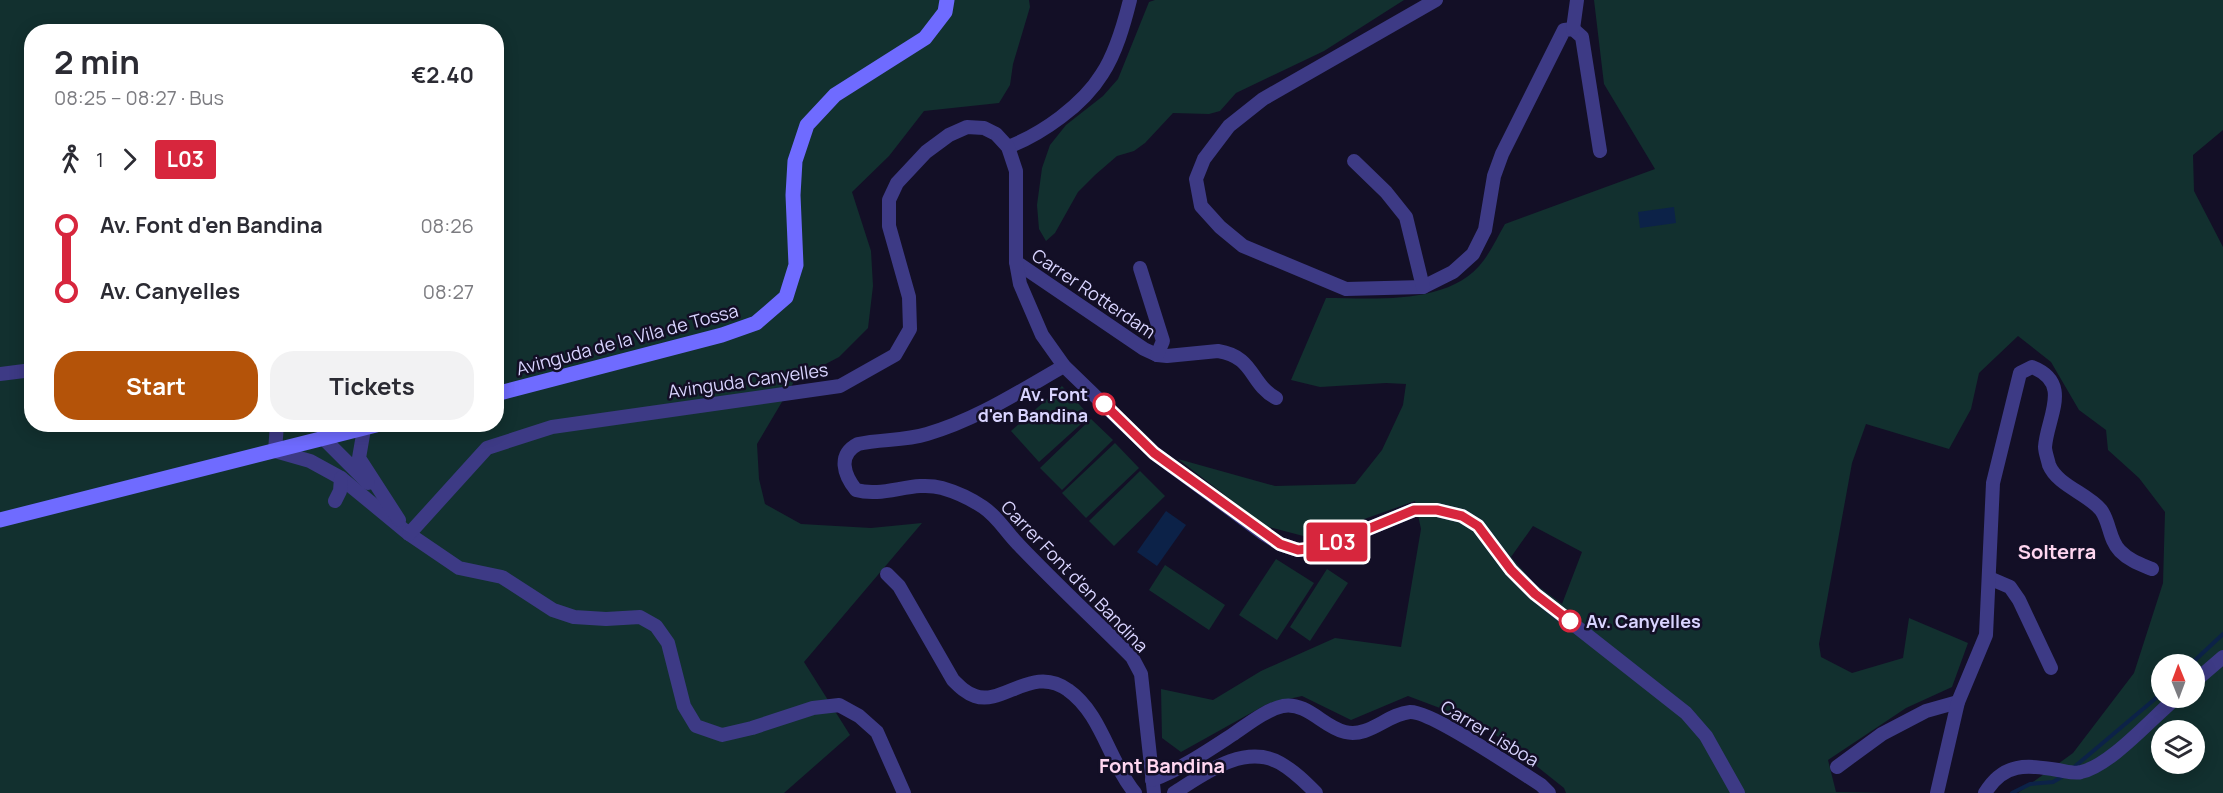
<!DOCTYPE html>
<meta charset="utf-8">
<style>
:root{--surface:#fff;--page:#f2f2f3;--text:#2b2b33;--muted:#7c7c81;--accent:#b45309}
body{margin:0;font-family:Manrope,sans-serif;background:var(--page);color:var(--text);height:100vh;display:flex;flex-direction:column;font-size:22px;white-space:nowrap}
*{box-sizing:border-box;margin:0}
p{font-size:20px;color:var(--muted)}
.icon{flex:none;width:33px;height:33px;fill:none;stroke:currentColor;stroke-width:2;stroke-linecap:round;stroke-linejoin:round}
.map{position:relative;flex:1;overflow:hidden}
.drawer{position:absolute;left:24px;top:24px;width:480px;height:408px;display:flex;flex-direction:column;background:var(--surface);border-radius:24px;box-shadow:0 3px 15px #0003}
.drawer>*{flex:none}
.badge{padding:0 12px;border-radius:4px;font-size:21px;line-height:39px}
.needle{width:39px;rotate:359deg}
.controls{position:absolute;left:2151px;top:654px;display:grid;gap:12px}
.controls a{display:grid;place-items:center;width:54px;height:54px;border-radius:50%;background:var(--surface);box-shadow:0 3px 15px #0003;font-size:30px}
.map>.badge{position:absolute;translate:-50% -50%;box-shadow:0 0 0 3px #fff}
.legs{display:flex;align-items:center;gap:9px;height:66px;padding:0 30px;font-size:20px}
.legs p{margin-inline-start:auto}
.overview{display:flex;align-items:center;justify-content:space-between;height:102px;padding:0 30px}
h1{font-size:33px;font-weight:700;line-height:45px}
.primary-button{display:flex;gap:12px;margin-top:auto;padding:12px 30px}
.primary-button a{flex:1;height:69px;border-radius:24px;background:var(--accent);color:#fff;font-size:24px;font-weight:700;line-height:69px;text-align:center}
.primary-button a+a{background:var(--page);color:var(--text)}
ul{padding:0 30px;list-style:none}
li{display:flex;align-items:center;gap:21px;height:66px;font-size:22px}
li i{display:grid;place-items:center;width:9px;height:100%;margin:0 8px;background:currentColor}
li i::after{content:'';width:15px;height:15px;margin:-8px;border:4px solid;border-radius:50%;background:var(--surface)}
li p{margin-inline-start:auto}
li:first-child i{background:linear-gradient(#0000 50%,currentColor 0)}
li:last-child i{background:linear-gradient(currentColor 50%,#0000 0)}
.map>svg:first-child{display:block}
.green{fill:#12302f;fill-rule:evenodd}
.water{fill:#0c2248}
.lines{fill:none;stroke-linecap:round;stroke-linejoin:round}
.stream{stroke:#0c2248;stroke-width:4}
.minor{stroke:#3d3a85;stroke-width:14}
.secondary{stroke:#6f6bff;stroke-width:15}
.line-1-casing{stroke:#fff;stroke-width:14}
.line-1{stroke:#d7263d;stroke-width:9}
.stop-1-dot{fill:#fff;stroke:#d7263d;stroke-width:3}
.labels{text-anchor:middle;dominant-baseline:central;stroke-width:5;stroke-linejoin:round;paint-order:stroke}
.street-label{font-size:18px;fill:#d9d4ff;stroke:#130f26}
.stop-label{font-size:18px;font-weight:bold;fill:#d9d4ff;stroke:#130f26;text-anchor:end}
.neighbourhood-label{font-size:20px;font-weight:bold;fill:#ffd6f0;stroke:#130f26}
</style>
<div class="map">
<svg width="2223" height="793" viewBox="0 0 2223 793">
<rect width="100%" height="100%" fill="#130f26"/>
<g class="green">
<path d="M0 0H1029L1030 7 1013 64 1010 85 999 103 924 111 889 156 852 192 871 251 873 286 868 328 839 357 795 380 757 444 759 479 765 504 801 524 871 528 922 523 804 662 850 735 784 793H0ZM32 32H496V424H32Z"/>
<polygon points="1155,0 1404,0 1324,51 1236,93 1220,111 1209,114 1173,113 1145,143 1134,151 1117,156 1095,175 1078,192 1055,233 1046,241 1039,229 1037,205 1042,168 1050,145 1066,125 1103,96 1118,79 1149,2"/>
<path d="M1594 0H2223V130L2193 155 2194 191 2223 247V793H2018L2073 753 2134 673 2163 583 2165 512 2139 478 2108 450 2106 430 2079 410 2051 362 2018 336 1979 373 1971 409 1949 449 1866 424 1852 463 1819 644 1821 657 1852 673 1903 658 1909 618 1968 643 1952 687 1906 708 1828 760 1836 792 1888 793H1566L1564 788 1510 745 1477 722 1408 696 1351 720 1302 696 1267 704 1181 752 1162 738 1161 689 1213 700 1261 671 1335 638 1401 647 1421 529 1415 501 1311 538 1265 526 1178 459 1275 486 1355 484 1382 450 1403 405 1406 384 1386 383 1320 387 1291 380 1326 298C1375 298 1451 306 1484 260 1492 249 1498 236 1505 224L1655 169 1604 84ZM1533 526 1582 552 1562 604 1535 584 1511 557ZM2162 664H2194V698H2162ZM2162 730H2194V764H2162Z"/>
<polygon points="1062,386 1090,416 1039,462 1011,431"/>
<polygon points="1091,419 1113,440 1062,490 1040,468"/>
<polygon points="1115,443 1139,468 1086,518 1062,493"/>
<polygon points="1140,471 1165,496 1114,546 1089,521"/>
<polygon points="1276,559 1314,583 1277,640 1239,615"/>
<polygon points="1165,565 1225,605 1209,630 1149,590"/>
<polygon points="1327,569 1348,583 1310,641 1290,627"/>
</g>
<g class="water">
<polygon points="1674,207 1676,223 1640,228 1638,212"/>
<polygon points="1166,511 1186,525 1157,566 1137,552"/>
</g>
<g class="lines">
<g class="stream">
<polyline points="2191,664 2223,634"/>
<polyline points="2073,768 2162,693"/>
<polyline points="2012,793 2030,784 2053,782 2065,775"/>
</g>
<g class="minor">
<polyline points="1436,0 1263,99 1229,126 1204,159 1196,179 1201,206 1220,227 1243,246 1346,289 1423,287 1453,272 1473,254 1485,230 1494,176 1502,154 1564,30 1573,29 1582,37 1600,151"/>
<polyline points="1573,29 1577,0"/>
<path d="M1008 147C1042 134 1083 105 1102 74 1116 53 1124 24 1130 0"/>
<polyline points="1354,161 1386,192 1406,217 1423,287"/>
<path d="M1016 262 1144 349 1157 355 1167 356 1218 351C1255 357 1249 383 1276 398"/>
<polyline points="1140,268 1163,341 1157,355"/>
<path d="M1064 366C1020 391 976 420 927 434 904 441 881 439 858 444 837 455 844 475 856 490 884 498 913 480 942 488 956 492 971 499 983 507 998 517 1006 532 1018 544 1055 583 1094 619 1132 657L1141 674 1154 793"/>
<polyline points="0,374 32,370"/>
<polyline points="277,424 275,451 310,461 341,478 409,534 459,568 502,577 553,610 574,617 606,619 640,617 656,626 668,643 684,706 696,726 722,735 752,728 813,708 839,705 859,716 877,732 904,793"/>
<polyline points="364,429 359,458 399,520"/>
<polyline points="324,439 368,483"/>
<polyline points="335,501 340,491 341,478"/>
<polyline points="409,534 487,448 552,427 840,386 895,355 910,329 909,297 889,226 889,200 897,183 926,152 949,135 967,127 984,128 996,134 1008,147 1016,171 1016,262 1020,284 1042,335 1064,366 1154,453 1264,534 1280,544 1298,550 1311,550 1324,547 1414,510 1437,510 1462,516 1478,526 1511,570 1535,594 1686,713 1706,736 1738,793"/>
<path d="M887 574 899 586 953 680C960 687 966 693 975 696 1003 706 1033 664 1068 690 1102 714 1109 762 1135 793"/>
<polyline points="1989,578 2010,587 2019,600 2051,668"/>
<polyline points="2194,682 2223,657"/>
<polyline points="1837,767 1882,734 1926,711 1958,702"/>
<path d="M1152 780C1181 769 1206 752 1232 735 1247 725 1265 710 1283 706 1308 702 1323 727 1345 732 1369 738 1387 714 1410 712 1432 711 1517 770 1541 785L1549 793"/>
<path d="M1174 793C1204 774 1244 743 1280 763 1294 771 1305 782 1316 793"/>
<path d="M1937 793 1958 702 1986 635 1993 483 2020 373 2032 367C2073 383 2047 417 2045 447 2045 452 2048 460 2049 465 2058 486 2087 493 2101 510 2110 522 2109 540 2120 551 2130 561 2140 564 2152 569"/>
<path d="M1985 793C2004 762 2026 765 2058 770 2065 771 2075 774 2081 772 2110 766 2152 718 2176 698"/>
</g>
<g class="secondary">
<polyline points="496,394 722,335 756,323 786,297 796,265 793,195 795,161 807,125 835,95 925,38 945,12 947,0"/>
<polyline points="0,520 380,424"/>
</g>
</g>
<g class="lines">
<g class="line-1-casing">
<polyline id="line-1" points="1104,404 1154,453 1280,544 1298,550 1324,547 1414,510 1437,510 1462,516 1478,526 1511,570 1535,594 1570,621"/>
</g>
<use href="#line-1" class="line-1"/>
</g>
<g class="stop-1-dot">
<circle cx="1104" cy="404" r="10"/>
<circle cx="1570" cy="621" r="10"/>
</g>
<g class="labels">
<g class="street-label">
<text transform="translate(1094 293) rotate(34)">Carrer Rotterdam</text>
<text transform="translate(627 339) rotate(-15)">Avinguda de la Vila de Tossa</text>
<text transform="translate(748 380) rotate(-8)">Avinguda Canyelles</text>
<text transform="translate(1075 576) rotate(46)">Carrer Font d'en Bandina</text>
<text transform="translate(1490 733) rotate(31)">Carrer Lisboa</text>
</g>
<g class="stop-label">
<text x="1088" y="394">Av. Font<tspan x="1088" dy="21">d'en Bandina</tspan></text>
<text x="1586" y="621" text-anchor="start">Av. Canyelles</text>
</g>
<g class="neighbourhood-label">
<text x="2057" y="551">Solterra</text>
<text x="1162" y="765">Font Bandina</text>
</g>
</g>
</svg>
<div class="controls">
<a><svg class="needle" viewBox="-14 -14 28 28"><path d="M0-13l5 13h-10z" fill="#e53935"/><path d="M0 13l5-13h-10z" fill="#7c7c81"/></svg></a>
<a><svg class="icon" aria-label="layers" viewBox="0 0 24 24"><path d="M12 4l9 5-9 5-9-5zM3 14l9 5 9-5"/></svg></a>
</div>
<b class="badge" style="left:1337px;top:542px;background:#d7263d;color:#fff">L03</b>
<section class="drawer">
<div class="overview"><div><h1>2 min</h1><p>08:25 – 08:27 · Bus</p></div><b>€2.40</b></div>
<div class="legs"><svg class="icon" aria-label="walk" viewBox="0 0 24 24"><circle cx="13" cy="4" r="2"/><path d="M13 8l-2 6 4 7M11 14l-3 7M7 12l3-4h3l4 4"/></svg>1<svg class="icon" aria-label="forward" viewBox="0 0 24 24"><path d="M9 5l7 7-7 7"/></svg><b class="badge" style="background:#d7263d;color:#fff">L03</b></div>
<ul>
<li><i style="color:#d7263d"></i><b>Av. Font d'en Bandina</b><p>08:26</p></li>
<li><i style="color:#d7263d"></i><b>Av. Canyelles</b><p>08:27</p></li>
</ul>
<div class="primary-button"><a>Start</a><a>Tickets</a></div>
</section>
</div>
